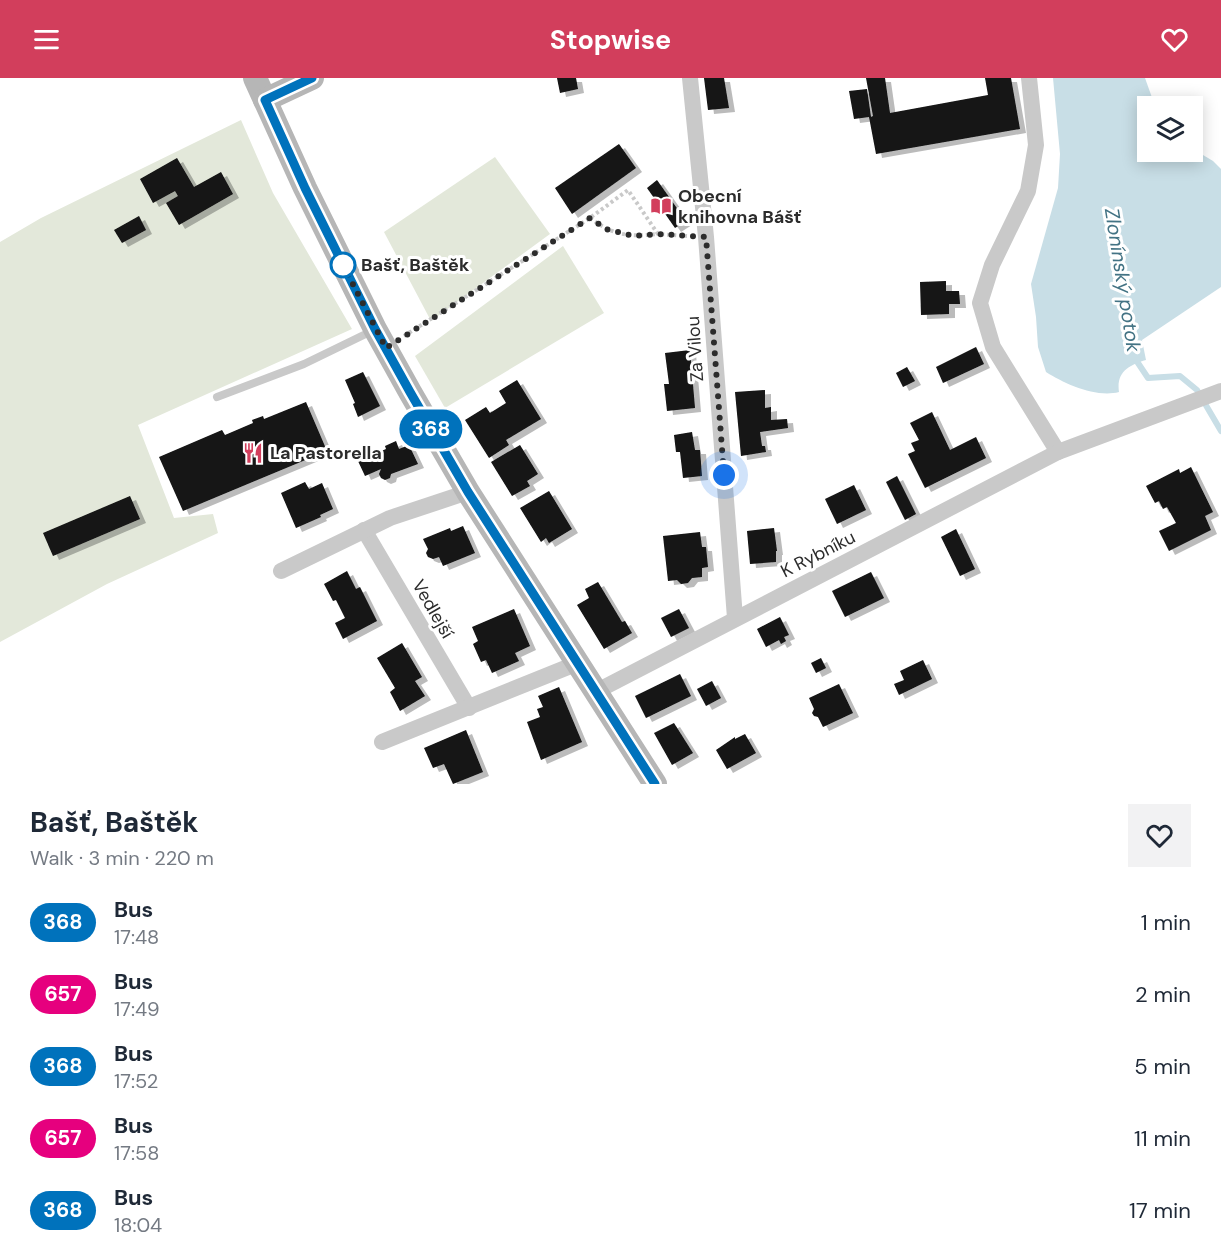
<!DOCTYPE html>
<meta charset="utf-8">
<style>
:root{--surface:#fff;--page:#f2f2f3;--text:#1f2937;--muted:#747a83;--accent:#d23e5c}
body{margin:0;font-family:"DM Sans",sans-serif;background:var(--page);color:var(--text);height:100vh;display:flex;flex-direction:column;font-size:22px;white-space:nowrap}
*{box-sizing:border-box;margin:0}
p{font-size:20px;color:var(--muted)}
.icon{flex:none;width:33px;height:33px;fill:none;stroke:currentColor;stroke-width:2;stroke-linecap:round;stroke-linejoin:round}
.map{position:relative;height:706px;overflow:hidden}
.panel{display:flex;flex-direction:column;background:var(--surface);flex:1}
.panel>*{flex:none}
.badge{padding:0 12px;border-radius:20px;font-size:21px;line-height:39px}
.buttons{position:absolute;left:1137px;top:18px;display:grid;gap:12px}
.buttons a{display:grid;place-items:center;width:66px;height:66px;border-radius:0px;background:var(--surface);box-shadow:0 3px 15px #0003;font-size:30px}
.you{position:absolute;width:30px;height:30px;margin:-15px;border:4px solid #fff;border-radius:50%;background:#1a73e8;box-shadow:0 0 0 9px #1a73e833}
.map>.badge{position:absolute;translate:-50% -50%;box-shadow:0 0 0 3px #fff}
.round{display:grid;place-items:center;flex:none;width:63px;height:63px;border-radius:0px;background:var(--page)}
.overview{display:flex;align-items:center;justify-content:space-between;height:102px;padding:0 30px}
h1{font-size:28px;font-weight:700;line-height:45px}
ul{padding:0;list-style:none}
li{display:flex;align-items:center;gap:18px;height:72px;padding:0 30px}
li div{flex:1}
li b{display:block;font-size:22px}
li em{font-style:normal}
li .badge{min-width:66px;font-weight:700;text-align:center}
header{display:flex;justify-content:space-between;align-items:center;height:78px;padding:0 30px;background:var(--accent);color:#fff;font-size:27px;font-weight:700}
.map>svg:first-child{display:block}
.green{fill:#e3e8da}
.water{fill:#c8dee6}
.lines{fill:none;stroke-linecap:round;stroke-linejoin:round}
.stream{stroke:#c8dee6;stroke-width:6}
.building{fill:#131313;filter:url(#shadow)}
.path{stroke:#c9c9c9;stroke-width:4;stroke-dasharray:3 3;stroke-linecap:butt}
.lane{stroke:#c9c9c9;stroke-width:8}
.street{stroke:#c9c9c9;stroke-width:16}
.secondary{stroke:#b6b6b6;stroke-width:24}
.line-casing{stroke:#fff;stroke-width:14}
.line{stroke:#0072bc;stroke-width:9}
.walk{stroke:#2c2c2c;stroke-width:6;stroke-dasharray:0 10.8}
.stop-dot{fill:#fff;stroke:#0072bc;stroke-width:3}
.labels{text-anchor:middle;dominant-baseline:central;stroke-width:6;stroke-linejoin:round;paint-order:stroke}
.poi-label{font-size:18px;font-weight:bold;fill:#2c2c2c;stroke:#fff;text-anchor:start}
.stop-label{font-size:18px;font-weight:bold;fill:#2c2c2c;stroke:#fff;text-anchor:start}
.street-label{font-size:18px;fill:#2c2c2c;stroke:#fff}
.water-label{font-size:20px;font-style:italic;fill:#437384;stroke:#fff}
</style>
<header><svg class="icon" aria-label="menu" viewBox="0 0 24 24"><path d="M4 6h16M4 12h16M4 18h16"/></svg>Stopwise<svg class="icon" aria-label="heart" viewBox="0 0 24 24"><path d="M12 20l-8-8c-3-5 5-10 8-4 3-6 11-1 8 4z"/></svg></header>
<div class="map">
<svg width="1221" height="706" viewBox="0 0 1221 706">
<defs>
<filter id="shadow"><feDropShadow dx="6" dy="4" stdDeviation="0" flood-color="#0004"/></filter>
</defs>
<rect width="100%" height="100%" fill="#fff"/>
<g class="green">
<polygon points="241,42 273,115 352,251 138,347 174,440 213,436 218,455 107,506 0,564 0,164 41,140"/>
<polygon points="495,79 550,156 431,243 384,154"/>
<polygon points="563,168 604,235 445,330 415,278"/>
</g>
<path class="water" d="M1053 0H1145L1155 28H1148V74H1192L1193 71 1213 83 1221 91V209L1142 262 1146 282C1129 287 1116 294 1119 314 1096 320 1065 306 1046 294L1038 269 1036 239 1031 206 1058 110 1060 76Z"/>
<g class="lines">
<polyline class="stream" points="1134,279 1148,300 1180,298 1197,312 1221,353"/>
</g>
<g class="building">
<polygon points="557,0 576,0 578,11 560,15"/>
<polygon points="704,0 724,0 729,30 708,32"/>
<polygon points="866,0 885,0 890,35 988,17 985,0 1011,0 1020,51 876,76 869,39 854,41 849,13 867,11 871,39 873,38"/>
<polygon points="619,66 636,90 572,136 555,110"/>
<polygon points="177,80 194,109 221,94 233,116 179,147 166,125 178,118 175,113 153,125 140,101"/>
<polygon points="657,102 686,143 675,150 647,110"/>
<polygon points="139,138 146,152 122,165 114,152"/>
<polygon points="946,203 946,213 959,213 960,226 949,226 949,236 921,237 920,204"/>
<polygon points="976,269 984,286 943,305 936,289"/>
<polygon points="690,272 695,330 667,333 664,306 669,306 665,275"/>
<polygon points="907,289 915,303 903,309 896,295"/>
<polygon points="363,294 380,328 358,339 353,326 355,325 345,302"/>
<polygon points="517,302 541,341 506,362 509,367 489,380 465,342 486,329 490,335 506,325 499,313"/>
<polygon points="765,312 765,330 771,329 771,342 787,341 788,350 760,354 762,368 765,368 766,374 741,378 735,314"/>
<polygon points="306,324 327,373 183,433 159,379 222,352 225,357 253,345 252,342 263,338 264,341"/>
<polygon points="932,334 950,372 976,359 986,380 925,410 908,376 915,373 911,365 919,362 910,345"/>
<polygon points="692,354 695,372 700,372 702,398 683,400 680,374 676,374 674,357"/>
<polygon points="396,363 399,371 409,367 418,386 391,396 390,400 385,402 381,400 379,396 381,391 365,398 358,383 386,371 385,368"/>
<polygon points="520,367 538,396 527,403 530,408 512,418 491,384"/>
<polygon points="1191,389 1213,434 1205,438 1211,452 1169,473 1159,453 1176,445 1167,429 1163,431 1159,423 1155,425 1146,408 1179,391 1180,395"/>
<polygon points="897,398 916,436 905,442 886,404"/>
<polygon points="305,404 309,411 322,405 333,431 320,437 321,439 296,450 281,415"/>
<polygon points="854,407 866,432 837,446 825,421"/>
<polygon points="549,413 572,451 549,465 546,460 541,464 520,430"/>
<polygon points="130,418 140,441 53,478 43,455"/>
<polygon points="463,448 475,475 443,488 439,479 433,481 428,479 426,475 428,471 423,461 450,450 451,453"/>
<polygon points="774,450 777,473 776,473 776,484 750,486 747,453"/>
<polygon points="956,451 975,491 960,498 941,459"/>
<polygon points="700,454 702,469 706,469 708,489 702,490 702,499 692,500 688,505 681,506 677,502 668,503 663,458"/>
<polygon points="347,493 356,511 360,509 377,543 343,561 335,545 345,540 336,522 333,523 324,506"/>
<polygon points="871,494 884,520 845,539 832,513"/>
<polygon points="598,504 622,544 625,543 632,555 604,571 577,527 589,520 585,511"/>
<polygon points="514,531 530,568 515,575 519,583 492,595 486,582 481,584 473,566 478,563 472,549"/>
<polygon points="679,531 689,550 671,559 661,540"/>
<polygon points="780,539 789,557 784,559 786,563 781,566 779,562 766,569 757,551"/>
<polygon points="402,565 422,599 415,603 425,618 400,633 390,614 395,610 377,580"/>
<polygon points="821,580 826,590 816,595 811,585"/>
<polygon points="923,582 932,601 899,617 894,606 904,602 900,593"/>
<polygon points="680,596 691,618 646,640 635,618"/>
<polygon points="712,603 721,620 706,628 697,611"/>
<polygon points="839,606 853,635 823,649 818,639 814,638 812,635 814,631 809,620"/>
<polygon points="559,609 582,664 541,682 527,644 540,639 537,631 543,629 538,618"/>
<polygon points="674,645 693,675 672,687 654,655"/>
<polygon points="466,652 483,694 453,706 444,686 433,690 424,670"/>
<polygon points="745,656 756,675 727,691 716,672 735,659 735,661"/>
</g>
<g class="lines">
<g class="path">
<path d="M590 140C614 158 629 159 658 156"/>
<polyline points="404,258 590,140 628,112 658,156 687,158"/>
</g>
<polyline class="lane" points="217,319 304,286 374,252"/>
<g class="street">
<polyline points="690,0 706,159 735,540"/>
<polyline points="1029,0 1036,67 1028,113 992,187 980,225 993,269 1058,374"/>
<polyline points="364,452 469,630"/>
<polyline points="281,493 390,440 468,414"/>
<polyline points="597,613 1058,374 1221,313"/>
<polyline points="382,664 578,585"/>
</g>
<g class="secondary">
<polyline points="255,0 305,110 375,251 410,314 468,414 655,706"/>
<polyline points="265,22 312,0"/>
</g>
</g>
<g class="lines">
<g class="line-casing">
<polyline id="line" points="312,0 265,22 305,110 375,251 410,314 468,414 655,706"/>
</g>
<use href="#line" class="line"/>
<polyline class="walk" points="343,187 386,270 590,140 606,151 634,158 658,156 706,159 724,397"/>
</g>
<defs>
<g id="library-bare" transform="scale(1.62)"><path d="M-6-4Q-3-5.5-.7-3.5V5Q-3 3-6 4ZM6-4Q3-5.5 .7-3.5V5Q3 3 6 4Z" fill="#d23e5c" stroke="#fff" stroke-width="2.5" paint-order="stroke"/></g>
<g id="restaurant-bare" transform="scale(1.62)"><path d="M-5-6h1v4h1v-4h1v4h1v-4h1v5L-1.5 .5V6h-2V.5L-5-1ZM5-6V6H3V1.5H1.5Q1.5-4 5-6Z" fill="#d23e5c" stroke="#fff" stroke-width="2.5" paint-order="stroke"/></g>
</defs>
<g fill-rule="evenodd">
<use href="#library-bare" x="661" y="128"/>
<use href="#restaurant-bare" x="253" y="375"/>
</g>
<circle class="stop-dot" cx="343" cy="187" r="12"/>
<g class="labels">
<g class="poi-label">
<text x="678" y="118">Obecní<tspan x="678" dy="21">knihovna Bášť</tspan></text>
<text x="270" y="375">La Pastorella</text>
</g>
<g class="stop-label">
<text x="361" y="187">Bašť, Baštěk</text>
</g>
<g class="street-label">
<text transform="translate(695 271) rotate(-94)">Za Vilou</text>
<text transform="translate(818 476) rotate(-27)">K Rybníku</text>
<text transform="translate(433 531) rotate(60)">Vedlejší</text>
</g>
<g class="water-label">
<text transform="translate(1123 202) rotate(81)">Zlonínský potok</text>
</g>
</g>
</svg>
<div class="buttons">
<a><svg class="icon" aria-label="layers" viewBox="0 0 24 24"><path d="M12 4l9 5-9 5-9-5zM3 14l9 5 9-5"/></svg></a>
</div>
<div class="you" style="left:724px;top:397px"></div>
<b class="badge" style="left:431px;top:351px;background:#0072bc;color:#fff">368</b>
</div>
<section class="panel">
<div class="overview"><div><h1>Bašť, Baštěk</h1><p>Walk · 3 min · 220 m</p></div><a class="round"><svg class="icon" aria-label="heart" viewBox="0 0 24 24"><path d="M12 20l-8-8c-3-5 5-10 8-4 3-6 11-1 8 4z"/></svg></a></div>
<ul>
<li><span class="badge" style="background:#0072bc;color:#fff">368</span><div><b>Bus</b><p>17:48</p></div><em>1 min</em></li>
<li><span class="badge" style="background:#e6007e;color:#fff">657</span><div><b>Bus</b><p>17:49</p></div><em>2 min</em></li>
<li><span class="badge" style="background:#0072bc;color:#fff">368</span><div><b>Bus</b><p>17:52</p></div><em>5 min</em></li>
<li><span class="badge" style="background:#e6007e;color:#fff">657</span><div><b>Bus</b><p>17:58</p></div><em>11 min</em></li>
<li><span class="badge" style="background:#0072bc;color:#fff">368</span><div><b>Bus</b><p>18:04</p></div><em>17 min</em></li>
</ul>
</section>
